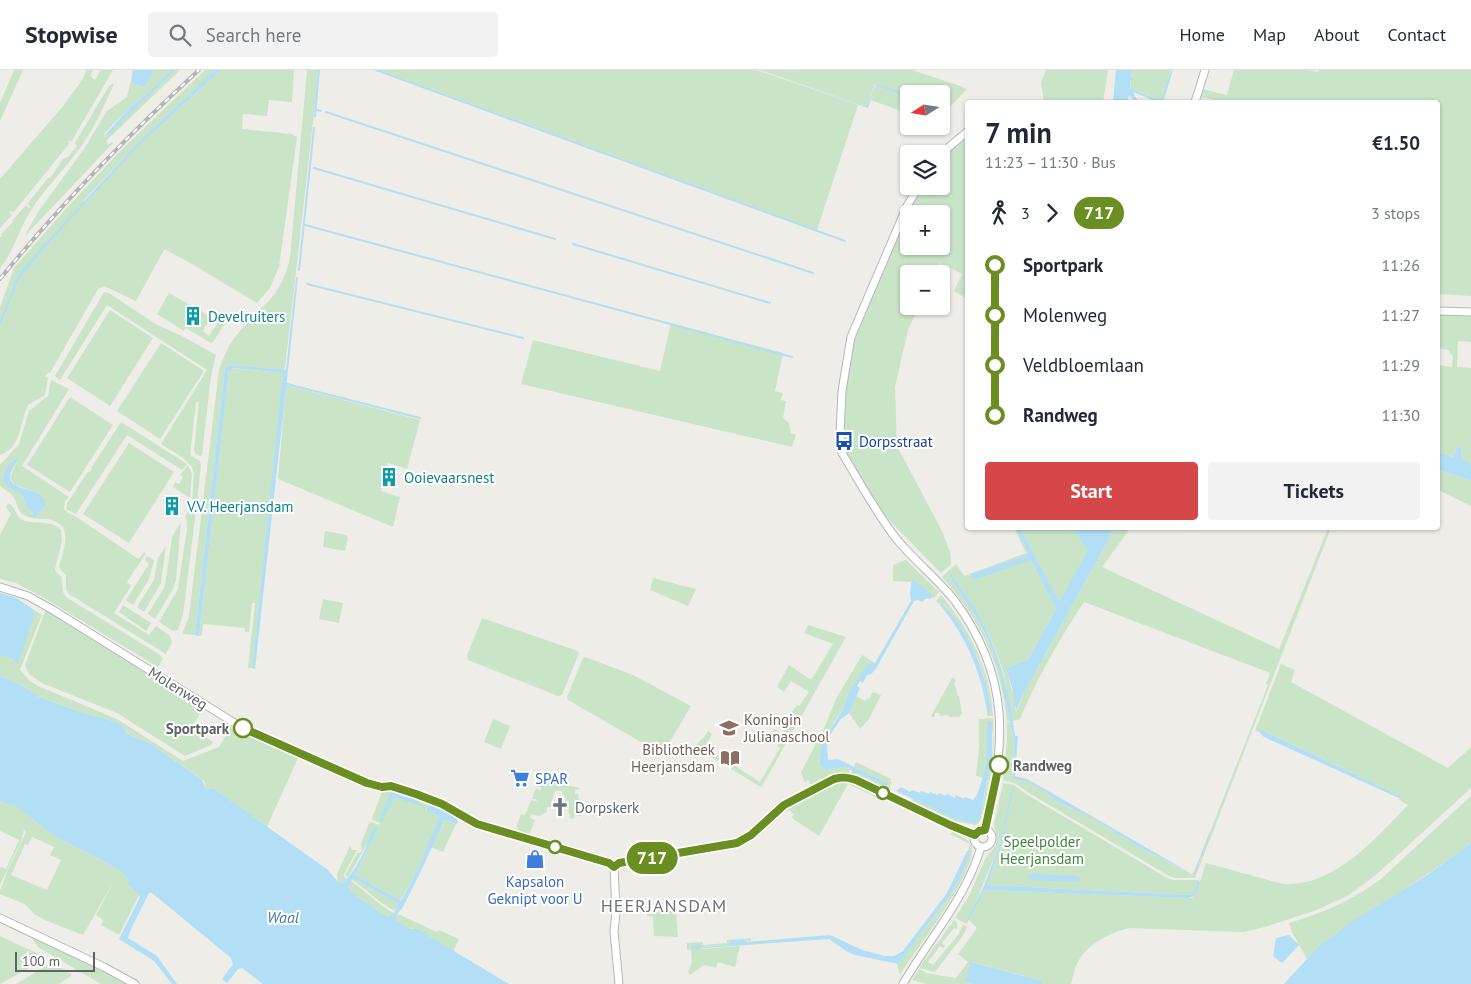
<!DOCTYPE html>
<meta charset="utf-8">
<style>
:root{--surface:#fff;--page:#f2f2f3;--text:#1f2937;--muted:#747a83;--line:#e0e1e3;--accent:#d64749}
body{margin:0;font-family:"PT Sans",sans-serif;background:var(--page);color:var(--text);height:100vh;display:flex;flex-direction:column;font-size:19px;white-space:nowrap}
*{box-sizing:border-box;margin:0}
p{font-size:16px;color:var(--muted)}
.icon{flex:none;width:28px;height:28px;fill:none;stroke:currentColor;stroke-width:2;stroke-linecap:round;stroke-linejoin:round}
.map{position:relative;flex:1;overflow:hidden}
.sheet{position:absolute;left:965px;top:30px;width:475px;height:430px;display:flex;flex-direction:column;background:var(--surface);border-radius:5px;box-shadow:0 1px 4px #0004}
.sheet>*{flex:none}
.badge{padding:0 10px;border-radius:16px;font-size:18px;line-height:32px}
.needle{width:32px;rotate:258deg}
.buttons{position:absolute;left:900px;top:15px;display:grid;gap:10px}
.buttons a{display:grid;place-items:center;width:50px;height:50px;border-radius:5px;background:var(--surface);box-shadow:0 1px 4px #0004;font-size:25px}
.scale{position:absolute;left:15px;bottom:12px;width:80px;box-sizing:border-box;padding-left:5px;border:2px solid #5f6366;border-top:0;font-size:14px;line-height:18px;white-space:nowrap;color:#5f6366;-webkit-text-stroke:4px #fff;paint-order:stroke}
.map>.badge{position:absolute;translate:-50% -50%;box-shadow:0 0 0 2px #fff}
.legs{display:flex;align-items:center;gap:8px;height:55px;padding:0 20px;font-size:16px}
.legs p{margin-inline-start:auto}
.headline{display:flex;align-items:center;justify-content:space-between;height:85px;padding:0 20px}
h1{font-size:28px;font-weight:800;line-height:38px}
.action{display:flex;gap:10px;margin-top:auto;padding:10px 20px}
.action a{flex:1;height:58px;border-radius:5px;background:var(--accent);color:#fff;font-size:20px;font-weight:800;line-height:58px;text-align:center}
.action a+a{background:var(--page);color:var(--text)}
ul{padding:0 20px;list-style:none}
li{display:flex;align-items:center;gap:18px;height:50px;font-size:19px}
li i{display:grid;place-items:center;width:8px;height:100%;margin:0 6px;background:currentColor}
li i::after{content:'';width:12px;height:12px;margin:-6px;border:4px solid;border-radius:50%;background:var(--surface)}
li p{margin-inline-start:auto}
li:first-child i{background:linear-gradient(#0000 50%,currentColor 0)}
li:last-child i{background:linear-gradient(currentColor 50%,#0000 0)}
header{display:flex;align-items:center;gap:30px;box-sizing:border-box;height:70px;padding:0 25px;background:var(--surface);border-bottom:1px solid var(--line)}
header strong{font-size:24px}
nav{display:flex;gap:28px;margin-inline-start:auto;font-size:18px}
.search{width:350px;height:45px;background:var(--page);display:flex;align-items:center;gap:12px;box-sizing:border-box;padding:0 18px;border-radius:5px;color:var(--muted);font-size:19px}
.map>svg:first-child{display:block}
.green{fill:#cae4c8;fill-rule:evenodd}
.water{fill:#b2def6;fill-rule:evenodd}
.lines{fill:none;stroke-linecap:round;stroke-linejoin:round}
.stream{stroke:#b2def6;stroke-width:2}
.secondary-casing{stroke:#b4b7ba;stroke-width:9}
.secondary{stroke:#fff;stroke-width:7}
.rail-casing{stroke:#b3b4b4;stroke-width:4}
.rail{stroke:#fff;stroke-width:2;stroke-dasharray:5.5;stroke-linecap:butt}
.line-1-casing{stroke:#fff;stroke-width:11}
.line-1{stroke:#6b8e23;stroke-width:8}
.stop-1-dot{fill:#fff;stroke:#6b8e23;stroke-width:2.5}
.labels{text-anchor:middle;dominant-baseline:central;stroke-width:4;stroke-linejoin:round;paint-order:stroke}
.culture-label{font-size:15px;fill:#0d838f;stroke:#fff;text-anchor:start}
.transit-label{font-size:15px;fill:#164399;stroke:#fff;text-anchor:start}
.street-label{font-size:15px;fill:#5f6366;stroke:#fff}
.education-label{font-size:15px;fill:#785e54;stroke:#fff;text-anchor:start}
.stop-label{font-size:15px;font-weight:bold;fill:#5f6366;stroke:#fff;text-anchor:end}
.shop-label{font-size:15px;fill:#366cbe;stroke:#fff;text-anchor:start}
.worship-label{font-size:15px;fill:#5b616d;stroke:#fff;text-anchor:start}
.park-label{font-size:15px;fill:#438441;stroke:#fff}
.water-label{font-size:16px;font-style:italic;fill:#4c7b9e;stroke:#fff}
.quarter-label{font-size:18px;letter-spacing:1px;fill:#707578;stroke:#fff}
</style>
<header>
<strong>Stopwise</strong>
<div class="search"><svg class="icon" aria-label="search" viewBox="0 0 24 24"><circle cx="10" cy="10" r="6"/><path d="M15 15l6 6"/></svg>Search here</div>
<nav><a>Home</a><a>Map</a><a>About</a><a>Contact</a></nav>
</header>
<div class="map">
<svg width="1471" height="914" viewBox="0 0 1471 914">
<rect width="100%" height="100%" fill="#efede8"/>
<g class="green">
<polygon points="14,0 23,0 0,51 0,33"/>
<polygon points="86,0 93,0 90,6 95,10 101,0 113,0 71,72 68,70 69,74 13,143 11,141 9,142 12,145 0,158 0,109 64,35 83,9"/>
<polygon points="154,0 171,0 139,31 134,33 104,64 105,67 173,2 175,0 180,0 106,71 108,75 112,72 113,73 24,167 38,142 84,79 107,41 127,27 131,10 134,14 143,17 147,14"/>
<path d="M205 0H215L135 76 83 131 85 132 136 78 221 0H294L292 32 269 30 267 46 243 44 242 59 291 64 297 67 279 197 270 218 257 233 187 191 158 176 164 180 136 231 104 216 98 219 50 303H48L45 306 48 308 45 325 28 335C20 352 21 379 0 385V237L14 198 63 142 120 81Z"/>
<path d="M307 0H319L285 298 283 300 232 295 225 298 195 565 182 564 189 546 219 300C223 288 228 276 236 266 260 235 280 231 290 188Z"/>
<polygon points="379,0 756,0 858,35 817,160"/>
<polygon points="760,0 912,0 960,16 967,19 949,38 941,36 941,24 909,24 875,14 868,34 865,36"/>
<polygon points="1046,0 1108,0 1103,32 1044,32 1041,13"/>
<polygon points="1132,0 1171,0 1162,31 1130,18"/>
<polygon points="1234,0 1309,0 1318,2 1319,0 1471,0 1471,226 1438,224 1438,32 1225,32 1200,27 1202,19 1227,25"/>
<path d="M112 14H114C104 36 94 59 80 78 64 100 44 119 30 142 18 161 14 181 0 198V168L2 165 1 164 13 152 12 151 26 135 29 138 31 137 27 134 48 108H50L64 88 68 87 74 79 76 81 77 80 74 78 77 77 75 73 109 16Z"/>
<polygon points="876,16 909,27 909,44 871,30"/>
<path d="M967 66V229L954 221 962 204 940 193 934 204H909V236H919L908 260 895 317 897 376 942 461 950 482 951 494 941 503 889 450 868 423 847 385 843 366 845 314 856 261 903 151 923 116H941V92L949 82ZM909 144H941V176H909Z"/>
<polygon points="104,222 109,223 157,255 182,266 216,285 211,306 202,385 200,386 195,383 194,379 199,332 196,332 190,385 200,391 201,395 197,433 192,435 194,403 192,397 183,388 161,374 207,300 107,235 60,310 55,306"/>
<polygon points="169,223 211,247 203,261 209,266 219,251 226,252 213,272 211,273 186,258 184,261 157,244"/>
<polygon points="110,240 153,268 110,336 67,308"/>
<path d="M1438 245 1471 246V272L1458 271 1457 297 1471 298V394C1462 391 1461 387 1461 378L1455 376 1456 382 1453 387 1438 382V295L1452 297 1453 286 1448 280 1438 278Z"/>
<polygon points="671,253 783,283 775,321 783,323 781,330 786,331 783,348 789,353 791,363 796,365 792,377 521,314 533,270 660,301"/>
<polygon points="161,273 204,301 160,369 117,341"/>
<polygon points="230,298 284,303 252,598 248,598 255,533 252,533 249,562 245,562 245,558 203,554 202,565 199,566 229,299"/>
<path d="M51 310 69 319 22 396 69 427 65 432 64 439 68 443 75 446 137 488 139 489 144 482 146 483 127 512 131 516 114 543 149 565 156 556 170 566 172 572 166 584 69 524 66 520V505L60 499 59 497C64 478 75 453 47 449 39 449 31 449 24 445 16 441 18 431 12 425 9 422 4 419 0 416V395L19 374 29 341 48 326ZM18 388 10 408 15 415 37 423 44 437 34 447 25 432V425L3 405Z"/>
<polygon points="286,315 420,350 407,399 388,393 381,421 400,427 393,457 278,409"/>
<polygon points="70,327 113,355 70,422 27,395"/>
<polygon points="121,352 187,394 182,400 127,365 76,444 66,439 67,433 88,402 90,402 92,399 91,398"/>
<polygon points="129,373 174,402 129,473 83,444"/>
<polygon points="188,395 192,404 190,428 173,417 175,412 179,414 183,407 180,405"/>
<polygon points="1438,399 1471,411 1471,436 1438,420"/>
<path d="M8 433C17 438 15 447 23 450 35 455 51 449 61 460L62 471 55 499 56 502 62 507 63 522 66 527 160 585 163 589 158 597 39 525 16 513 0 509V465L11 444 6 437Z"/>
<polygon points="191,440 194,442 195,448 183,545 178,560 173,561 159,552 178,519 187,459 187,451 185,446 189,441"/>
<polygon points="181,452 176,510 173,519 155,549 148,544 165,516 172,467"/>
<path d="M1014 458H1016L1028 483 1026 486 971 505 1031 490 1056 539 1028 590 1006 598 1015 632V640L1017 641 1023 624 1115 458H1138L1129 460 1102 497 1279 579 1274 592 1328 458H1331L1195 808H1176L1169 806 1029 723 1016 714 1003 710 1007 672V652H1010L1015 677 1013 709 1029 712 1046 721 1058 732 1092 748 1139 777 1193 805 1268 615 1266 614 1270 603 1084 532C1059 570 1037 608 1020 649L1013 651C1008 633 1007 613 1001 595 990 561 971 533 951 504L949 505C970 536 989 566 1000 601 1005 617 1006 634 1010 651H1007C1001 593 981 551 942 507L956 494 964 506 1026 483Z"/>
<polygon points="1020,458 1073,458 1087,477 1089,481 1059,533"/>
<polygon points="325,461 347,465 348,468 345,481 323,477"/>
<polygon points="166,476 161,513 144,542 137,537 154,510 158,488"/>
<polygon points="147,486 154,490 149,509 133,535 126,530 149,494 145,490"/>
<polygon points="906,490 939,522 934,528 932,528 933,527 912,510 911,512 893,511 893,495"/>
<polygon points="653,508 696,519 688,536 650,520"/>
<polygon points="0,523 16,528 42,545 20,600 30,611 38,616 117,649 183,691 219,677 231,657 298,688 267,757 213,718 206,719 204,711 151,674 127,664 122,655 116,652 77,641 37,626 21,615 0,606"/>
<path d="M941 525C969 558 991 601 993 646H987V641L988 643C992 607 967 558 941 533L940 535 936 531Z"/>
<polygon points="323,529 343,533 339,553 319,549"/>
<polygon points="123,535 151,553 146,561 119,542"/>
<polygon points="46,539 203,639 191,658 213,672 211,675 185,686 117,643 42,613 29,604 25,595"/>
<polygon points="482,548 578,581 579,583 562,625 558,626 468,590 467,586"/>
<polygon points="808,555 846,567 762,716 761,717 696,678 695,676 705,666 708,661 712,664 705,677 760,712 780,678 777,676 780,670 771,665 774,659 782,664 792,650 788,647 797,635 799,636 809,622 791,611 784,622 777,617 789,595 811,610 833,574 804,563"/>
<path d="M862 585 875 593 862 604 850 622 844 637 834 652 825 670 819 688 820 695 826 700 844 697 850 699 848 703C833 702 818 716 809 714L810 712 808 710 805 713 801 702 823 661 836 629Z"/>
<polygon points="585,587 633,605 691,636 663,683 660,683 568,630 567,627 583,588"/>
<path d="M1281 594 1295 600 1291 612 1448 698 1471 677V718L1377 804 1349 825 1317 840 1265 857 1243 862 1129 858C1110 863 1088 873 1078 892 1074 898 1073 907 1071 914H1042L1043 911 972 892 965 912 974 914H927L912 910 919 899 926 903 956 908 968 892 958 884 977 858 969 850 972 841 967 854 955 848 970 824 985 789 996 775 997 769 994 754 1003 713 1014 715 1026 724 1167 808 1174 810H1198L1193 824 1191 825 987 815 1002 773 1012 717 1000 773 975 834 983 822 987 820 1192 828 1200 812 1206 793 1283 814C1334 817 1375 769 1408 735L1398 729H1400L1401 727 1396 724 1265 661 1260 659V662L1255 661Z"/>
<polygon points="952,608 954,608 956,612 954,613 958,626 959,626 962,644 959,647 949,647 949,645 940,646 939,643 935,643 935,647 932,647 931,646"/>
<polygon points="873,622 881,625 869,649 860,659 849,643 856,626 865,631 867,628 869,629"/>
<path d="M993 648 994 671 990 711 986 710C991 702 995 668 992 659 991 656 989 654 988 652V672L984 706 983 710 981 707 976 706 979 677V649Z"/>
<polygon points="493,649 510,656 501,679 484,672"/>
<polygon points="856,692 891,709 890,711 892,712 888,720 885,719 884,721 850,705 852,700 888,717 887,713 854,697"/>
<polygon points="539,710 580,718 580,719 575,720 575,724 578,724 581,746 575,745 574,748 570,749 567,731 561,721 555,721 552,731 553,737 547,737 547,742 539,746 531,744 530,748 535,750 529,765 518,762 517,755 521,744 525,745 531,730 537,732 536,729 532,729 536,718 540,721 541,717 537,717"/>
<polygon points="842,710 853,712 884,726 882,730 848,714 819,766 793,749 792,747 794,744 788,740 785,742 784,739 835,712"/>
<path d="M986 712H989C987 723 985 749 976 755L944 749 911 733 913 729 952 748 974 753 980 747 987 714Z"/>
<path d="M383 719 396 720 422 729 423 733 428 735 426 740 441 746 418 799 400 831 355 805 378 759C366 773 358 791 348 807L345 805 358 782 359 783 362 781 361 774 369 753 372 752 379 755 380 753 373 750 372 748Z"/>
<path d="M1471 726V773C1441 796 1410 816 1378 836 1353 852 1327 867 1307 889L1292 862 1289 853C1323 843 1353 830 1381 809Z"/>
<path d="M0 731 12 736 13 734 16 735 55 766 79 779 93 785 120 801 129 810 127 813 139 825 119 865 101 855 103 850 96 845 115 809 83 865 45 850 34 844 25 834 0 824V819H1L7 802 26 762 24 759 22 769 0 815V797L6 799 19 770 0 761ZM32 767 54 777 50 785 61 790 47 820 11 805 25 774 28 775Z"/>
<polygon points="445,750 456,754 443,782 431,777"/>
<path d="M953 762C958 765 969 769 971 775 980 799 914 882 900 905L897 895 942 836 956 815 963 800 970 774 950 764Z"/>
<polygon points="350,776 352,780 357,780 343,806 347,809 342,814 338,812 337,804"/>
<path d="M353 808 397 833 398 835 395 841C378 833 367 819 352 810Z"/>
<path d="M351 811C366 821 378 835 394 843L387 847 351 822 347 818Z"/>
<polygon points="676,841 678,867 654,866 653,847 647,846 647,842"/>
<path d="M398 844 437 862 439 860 459 869 453 882C442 874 431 867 419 861 411 856 400 861 396 848Z"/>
<polygon points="954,850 957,853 957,859 954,858 942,873 945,876 943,878 940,876 928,892 933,895 958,865 963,855 967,857 962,867 935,902 919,898"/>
<polygon points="29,864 57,876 130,914 101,914 38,877"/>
<polygon points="0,866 47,888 0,914"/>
<polygon points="751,868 751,871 730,872 730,875 701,877 701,879 740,876 735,897 718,892 716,898 704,895 690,905 688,902 692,892 691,880 687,880 687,873 703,872 703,875 727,873 727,870"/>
<polygon points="53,892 71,904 71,906 59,914 16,914"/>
</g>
<g class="water">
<polygon points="133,0 154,0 147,14 143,17 134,14 131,10"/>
<polygon points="171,0 175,0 108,65 104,66 134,33 139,31"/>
<polygon points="215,0 221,0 136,78 45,177 19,209 0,256 0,251 17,207 30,190 135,76"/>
<polygon points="756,0 865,36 868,34 876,14 909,24 909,27 876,16 868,38"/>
<polygon points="1116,0 1132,0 1131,7 1133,9 1130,11 1130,18 1161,31 1171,1 1173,0 1163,32 1154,31 1134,22 1133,23 1139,32 1136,32 1129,25 1127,32 1113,32"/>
<polygon points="232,295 288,300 255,599 252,598 283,303 233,298 229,300 199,566 195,565 225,298"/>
<path d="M1455 376 1461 378C1461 387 1462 391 1471 394V411L1438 399V382L1453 387 1456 382Z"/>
<path d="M19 387C16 393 11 400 10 406 9 418 29 419 37 423 40 425 43 428 46 431L44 437 34 448 31 441 26 436 24 425 10 418 3 410C3 399 11 393 19 387Z"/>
<polygon points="1016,458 1020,458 1059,532 1088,481 1073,458 1115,458 1023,624 1016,641 1012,617 1006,598 1028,590 1056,539 1031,490 976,509 972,509 971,504 1026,486 1028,483"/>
<path d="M951 504C963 521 975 537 984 556 1002 590 1010 628 1015 666H1018L1015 706 1027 709 1043 718 1192 804 1194 802 1210 761H1211L1194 805 1139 777 1092 748 1058 732 1046 722 1029 712 1013 709 1015 677 1000 602 989 572 979 552 949 505Z"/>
<path d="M912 509 932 524V528L925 529 922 532 918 530 914 531 875 600 871 604 867 605 863 613 860 611 857 616 860 618 849 643 840 650 830 665 827 676 828 690 838 689 887 713 888 717 845 697 826 700 820 695C816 677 835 653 843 639 846 633 847 627 850 621 855 612 862 604 867 595L875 593 911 531 910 522Z"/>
<polygon points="0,523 16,528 35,541 18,594 12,588 0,585"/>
<path d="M941 533C965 556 980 588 987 620 988 628 991 636 990 643H988L987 641C981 601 966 566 940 535Z"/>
<path d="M0 606 21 615 37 626 77 641 116 652 122 655 127 664 151 674 202 710 206 719 213 718 328 800 338 812 342 814C352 805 360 790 366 778 369 770 369 762 376 757L378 759 355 805 401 831 418 799 440 746 427 741V737L429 735C439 738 455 742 458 752L456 754 445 750 444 751 420 803 402 839C398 841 395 847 397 851L410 859H417L509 914H263L242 898 238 899 227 913 222 909 233 894 231 888 152 823H149L131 859 128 868 157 886 177 914H172L154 891 119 869 140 827 139 825 127 813 129 810 120 801 93 785 79 779 55 766 15 735 13 734 12 736 0 731ZM353 808 397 833 398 835 394 843 387 847 351 822 348 817Z"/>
<path d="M988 651 992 652V686L980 747 977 752 973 753 952 748 896 721 901 717 910 722 912 720 920 723 921 721 929 724 930 722 937 725 939 723 946 726 947 724 955 728 956 725 964 729 965 727 973 730C978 725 979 719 981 713 989 693 985 672 988 651Z"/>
<polygon points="1260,659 1396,724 1401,727 1401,729 1264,667 1259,662"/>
<polygon points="1012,717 1013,718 1002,773 987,815 1190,825 1193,824 1198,810 1200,812 1195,825 1189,828 987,820 983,822 969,850 967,850 984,816 1000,773"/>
<polygon points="392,723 406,726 419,732 419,735 397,728 394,728 382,751 379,749 390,725"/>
<polygon points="1471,773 1471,914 1284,914 1318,877 1350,853 1429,804"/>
<polygon points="967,781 970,781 961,806 950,825 898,894 855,885 846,881 829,869 691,879 691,876 700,875 701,877 730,875 730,871 745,870 746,872 830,865 862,880 885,886 894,886 903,881 947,823"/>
<polygon points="1032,804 1076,806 1081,809 1077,812 1034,810 1028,808 1028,805"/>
<polygon points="1289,865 1299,875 1282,893 1273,886 1276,868"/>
<polygon points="971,892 1043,911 1042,914 974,914 965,912"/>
</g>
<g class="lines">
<g class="stream">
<polyline points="376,0 845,171"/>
<polyline points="316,40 321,41"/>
<polyline points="326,42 813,203"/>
<polyline points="315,46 319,0"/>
<polyline points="314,98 555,169"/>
<polyline points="305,155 792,287"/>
<polyline points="573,174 770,233"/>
<polyline points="299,200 314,58"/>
<polyline points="307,214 523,268"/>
<polyline points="287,300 297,208"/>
<polyline points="287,314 420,348"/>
</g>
<g class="secondary-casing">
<g id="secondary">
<polyline points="1195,32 1205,0"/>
<polyline points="941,87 949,77 968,61"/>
<path d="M919 116 907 136 851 267 842 321 840 364 842 383C859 411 875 441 895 467 913 490 937 508 955 531 1011 607 1006 673 985 760"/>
<polyline points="1438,241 1471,242"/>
<polyline points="0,517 28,526 53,540 241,657 367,713 382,717 391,716 416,724 442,734 477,754 609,793 614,797"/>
<circle cx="983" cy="768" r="9"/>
<polyline points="614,797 619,793 737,773 751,765 784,735 834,709 848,707 856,709 950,755 975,765"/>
<polyline points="614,797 616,843 614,861 619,914"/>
<polyline points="0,848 104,897 135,914"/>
<path d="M903 914C930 867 965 830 981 777"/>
</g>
</g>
<use href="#secondary" class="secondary"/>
<g class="rail-casing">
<path id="rail" d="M0 209C61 134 128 65 199 0"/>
</g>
<use href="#rail" class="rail"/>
</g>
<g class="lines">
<g class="line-1-casing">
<path id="line-1" d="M243 658 367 713 382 717 391 716 416 724 442 734 477 754 609 793 614 797 619 793 737 773 751 765 784 735 834 709C842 707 847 707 856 710L950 755 975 765 979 761 985 760 999 695"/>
</g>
<use href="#line-1" class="line-1"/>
</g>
<defs>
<g id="building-bare" transform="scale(1.5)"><path d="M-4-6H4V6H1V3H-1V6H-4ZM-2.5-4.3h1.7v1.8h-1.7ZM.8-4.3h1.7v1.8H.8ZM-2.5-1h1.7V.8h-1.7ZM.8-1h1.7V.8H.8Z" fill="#0f9aa8" stroke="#fff" stroke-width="2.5" paint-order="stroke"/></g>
<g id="bus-bare" transform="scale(1.5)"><path d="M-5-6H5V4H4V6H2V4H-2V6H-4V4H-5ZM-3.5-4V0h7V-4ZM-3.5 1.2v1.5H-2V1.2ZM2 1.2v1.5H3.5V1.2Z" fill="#1a4fb4" stroke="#fff" stroke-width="2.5" paint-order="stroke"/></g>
<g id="school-bare" transform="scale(1.5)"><path d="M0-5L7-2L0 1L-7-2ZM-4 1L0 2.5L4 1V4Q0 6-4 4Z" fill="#8d6e63" stroke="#fff" stroke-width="2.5" paint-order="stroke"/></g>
<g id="library-bare" transform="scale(1.5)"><path d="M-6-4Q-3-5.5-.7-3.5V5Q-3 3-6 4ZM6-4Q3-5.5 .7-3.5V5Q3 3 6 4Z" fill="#8d6e63" stroke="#fff" stroke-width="2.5" paint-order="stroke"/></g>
<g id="supermarket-bare" transform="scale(1.5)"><path d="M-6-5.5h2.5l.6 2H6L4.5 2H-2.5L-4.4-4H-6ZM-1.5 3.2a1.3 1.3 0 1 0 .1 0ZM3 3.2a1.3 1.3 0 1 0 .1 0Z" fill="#3f7fe0" stroke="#fff" stroke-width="2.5" paint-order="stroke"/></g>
<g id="church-bare" transform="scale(1.5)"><path d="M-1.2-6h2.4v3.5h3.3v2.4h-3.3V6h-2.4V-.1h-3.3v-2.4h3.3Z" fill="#6b7280" stroke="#fff" stroke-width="2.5" paint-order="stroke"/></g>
<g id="shop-bare" transform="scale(1.5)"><path d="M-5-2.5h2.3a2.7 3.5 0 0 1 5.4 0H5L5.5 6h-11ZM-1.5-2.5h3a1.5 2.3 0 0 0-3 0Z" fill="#3f7fe0" stroke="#fff" stroke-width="2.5" paint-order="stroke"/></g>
</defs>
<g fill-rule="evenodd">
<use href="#building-bare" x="193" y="246"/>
<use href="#bus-bare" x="844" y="371"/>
<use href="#building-bare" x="389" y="407"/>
<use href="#building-bare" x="172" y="436"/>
<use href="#school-bare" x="729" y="658"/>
<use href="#library-bare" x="730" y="688"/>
<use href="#supermarket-bare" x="520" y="708"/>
<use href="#church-bare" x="560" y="737"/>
<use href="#shop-bare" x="535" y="789"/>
</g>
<g class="stop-1-dot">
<circle cx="243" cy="658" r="9"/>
<circle cx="999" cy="695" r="9"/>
<circle cx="883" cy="723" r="6"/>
<circle cx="555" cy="777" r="6"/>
</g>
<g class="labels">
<g class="culture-label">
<text x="208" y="246">Develruiters</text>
<text x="404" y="407">Ooievaarsnest</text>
<text x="187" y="436">V.V. Heerjansdam</text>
</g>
<g class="transit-label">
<text x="859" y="371">Dorpsstraat</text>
</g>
<g class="street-label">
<text transform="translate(178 618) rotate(32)">Molenweg</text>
</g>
<g class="education-label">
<text x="744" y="649">Koningin<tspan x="744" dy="17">Julianaschool</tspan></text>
<text x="715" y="679" text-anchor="end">Bibliotheek<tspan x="715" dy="17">Heerjansdam</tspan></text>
</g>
<g class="stop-label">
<text x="229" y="658">Sportpark</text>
<text x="1013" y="695" text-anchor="start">Randweg</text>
</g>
<g class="shop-label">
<text x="535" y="708">SPAR</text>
<text x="535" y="811" text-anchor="middle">Kapsalon<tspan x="535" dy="17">Geknipt voor U</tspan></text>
</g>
<g class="worship-label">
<text x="575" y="737">Dorpskerk</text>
</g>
<g class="park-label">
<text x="1042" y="771">Speelpolder<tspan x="1042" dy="17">Heerjansdam</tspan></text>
</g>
<g class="water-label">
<text x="283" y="847">Waal</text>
</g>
<g class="quarter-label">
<text x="664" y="835">HEERJANSDAM</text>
</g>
</g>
</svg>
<div class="buttons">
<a><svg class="needle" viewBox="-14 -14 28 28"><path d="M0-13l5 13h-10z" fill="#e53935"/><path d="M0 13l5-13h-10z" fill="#747a83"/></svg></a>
<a><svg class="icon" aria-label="layers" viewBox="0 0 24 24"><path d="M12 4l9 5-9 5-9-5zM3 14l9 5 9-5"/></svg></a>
<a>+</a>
<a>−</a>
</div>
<div class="scale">100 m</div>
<b class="badge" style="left:652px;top:788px;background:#6b8e23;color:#fff">717</b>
<section class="sheet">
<div class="headline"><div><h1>7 min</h1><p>11:23 – 11:30 · Bus</p></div><b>€1.50</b></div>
<div class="legs"><svg class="icon" aria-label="walk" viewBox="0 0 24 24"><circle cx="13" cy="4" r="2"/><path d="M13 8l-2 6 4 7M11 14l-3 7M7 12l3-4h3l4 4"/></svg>3<svg class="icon" aria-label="forward" viewBox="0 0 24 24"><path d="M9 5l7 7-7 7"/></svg><b class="badge" style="background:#6b8e23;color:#fff">717</b><p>3 stops</p></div>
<ul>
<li><i style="color:#6b8e23"></i><b>Sportpark</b><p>11:26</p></li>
<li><i style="color:#6b8e23"></i><span>Molenweg</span><p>11:27</p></li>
<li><i style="color:#6b8e23"></i><span>Veldbloemlaan</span><p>11:29</p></li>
<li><i style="color:#6b8e23"></i><b>Randweg</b><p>11:30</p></li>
</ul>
<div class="action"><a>Start</a><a>Tickets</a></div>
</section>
</div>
